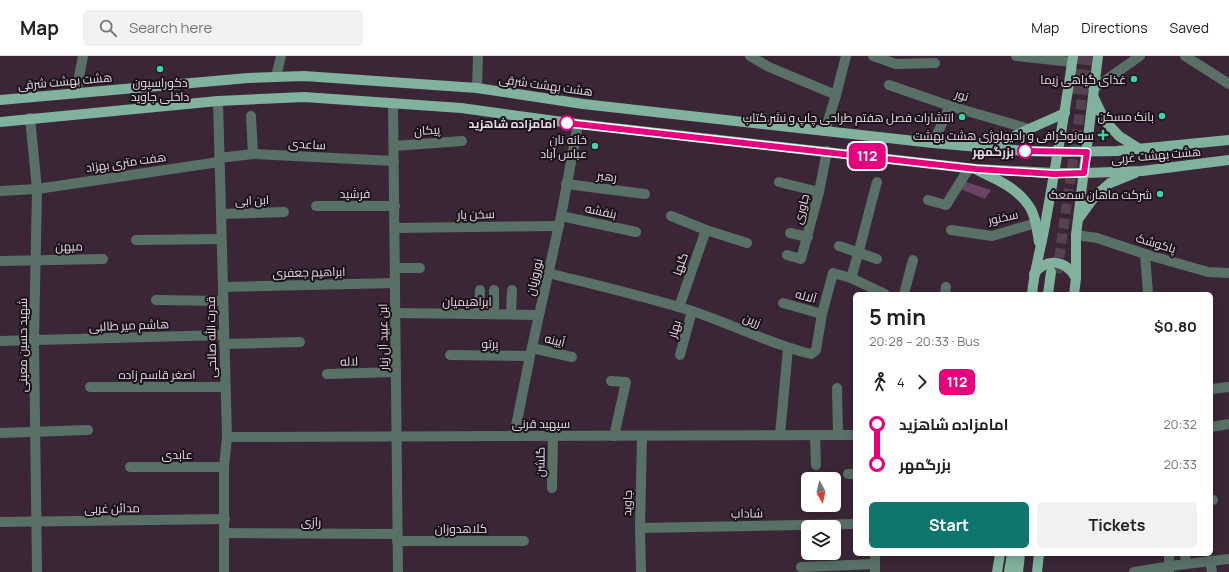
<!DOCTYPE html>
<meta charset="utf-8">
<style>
:root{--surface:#fff;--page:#f2f2f2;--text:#202124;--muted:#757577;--line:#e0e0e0;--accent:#0f766e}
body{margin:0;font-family:Manrope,Cairo,sans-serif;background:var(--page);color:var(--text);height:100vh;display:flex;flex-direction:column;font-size:15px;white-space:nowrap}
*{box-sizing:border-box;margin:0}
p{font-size:13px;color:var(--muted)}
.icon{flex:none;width:22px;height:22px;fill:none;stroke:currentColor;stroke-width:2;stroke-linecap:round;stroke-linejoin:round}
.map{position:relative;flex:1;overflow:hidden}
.sheet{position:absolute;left:853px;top:236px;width:360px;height:264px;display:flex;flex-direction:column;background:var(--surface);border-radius:6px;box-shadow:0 2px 10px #0003}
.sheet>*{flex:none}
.badge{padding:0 8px;border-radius:6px;font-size:14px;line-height:26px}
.needle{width:26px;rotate:172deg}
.buttons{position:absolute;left:801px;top:416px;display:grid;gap:8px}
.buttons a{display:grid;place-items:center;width:40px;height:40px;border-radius:6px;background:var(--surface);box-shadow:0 2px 10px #0003;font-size:20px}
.map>.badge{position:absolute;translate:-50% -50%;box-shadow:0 0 0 2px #fff}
.legs{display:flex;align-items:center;gap:6px;height:44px;padding:0 16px;font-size:13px}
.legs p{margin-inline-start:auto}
.overview{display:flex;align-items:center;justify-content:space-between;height:68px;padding:0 16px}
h1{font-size:22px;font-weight:700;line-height:30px}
.cta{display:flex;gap:8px;margin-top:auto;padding:8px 16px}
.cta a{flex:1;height:46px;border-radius:6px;background:var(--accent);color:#fff;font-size:16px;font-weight:700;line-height:46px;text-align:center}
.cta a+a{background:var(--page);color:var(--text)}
ul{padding:0 16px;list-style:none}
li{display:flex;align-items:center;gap:14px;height:40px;font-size:15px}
li i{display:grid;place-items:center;width:6px;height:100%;margin:0 5px;background:currentColor}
li i::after{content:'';width:10px;height:10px;margin:-5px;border:3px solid;border-radius:50%;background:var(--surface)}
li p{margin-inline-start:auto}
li:first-child i{background:linear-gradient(#0000 50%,currentColor 0)}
li:last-child i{background:linear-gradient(currentColor 50%,#0000 0)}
header{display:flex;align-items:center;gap:24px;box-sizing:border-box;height:56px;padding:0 20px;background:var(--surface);border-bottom:1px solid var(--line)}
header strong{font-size:19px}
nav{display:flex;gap:22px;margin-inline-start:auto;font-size:14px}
.search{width:280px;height:36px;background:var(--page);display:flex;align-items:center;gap:10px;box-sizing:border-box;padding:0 14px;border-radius:6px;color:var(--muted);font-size:15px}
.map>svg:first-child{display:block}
.green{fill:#684563}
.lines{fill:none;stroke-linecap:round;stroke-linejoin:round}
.major-tunnel{stroke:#544151;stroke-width:10;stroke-dasharray:10 5;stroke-linecap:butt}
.minor{stroke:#587066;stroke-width:10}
.major{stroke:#80b29e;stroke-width:10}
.line-1-casing{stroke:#fff;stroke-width:9}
.line-1{stroke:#e6007e;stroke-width:6}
.poi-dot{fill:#3ad4a5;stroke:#1c131a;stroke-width:1.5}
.stop-1-dot{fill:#fff;stroke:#e6007e;stroke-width:2}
.labels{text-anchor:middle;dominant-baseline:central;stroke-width:4;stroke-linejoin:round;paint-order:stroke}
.poi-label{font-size:12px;fill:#e8dae5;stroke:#1c131a;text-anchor:end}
.street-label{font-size:12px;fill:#e8dae5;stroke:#1c131a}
.stop-label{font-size:12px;font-weight:bold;fill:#e8dae5;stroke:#1c131a;text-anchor:end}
</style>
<header>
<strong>Map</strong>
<div class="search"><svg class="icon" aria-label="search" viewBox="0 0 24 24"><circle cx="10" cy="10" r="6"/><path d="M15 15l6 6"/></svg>Search here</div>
<nav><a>Map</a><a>Directions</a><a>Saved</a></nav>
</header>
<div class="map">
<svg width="1229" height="516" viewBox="0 0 1229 516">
<rect width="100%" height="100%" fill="#3a2637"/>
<polygon class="green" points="963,125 991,134 985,143 958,132"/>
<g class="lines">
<g class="major-tunnel">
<polyline points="1076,38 1081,0"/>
<polyline points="1057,217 1088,0"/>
</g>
<g class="minor">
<polyline points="750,0 769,11 836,39"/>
<polyline points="873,0 896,8 935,7"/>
<polyline points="1016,0 1072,6"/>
<polyline points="1185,0 1229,28"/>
<polyline points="276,21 281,0"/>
<polyline points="889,29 950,50 1029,73"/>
<polyline points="477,32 478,0"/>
<polyline points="1093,33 1140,0"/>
<polyline points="76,37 83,0"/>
<polyline points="218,45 227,381 224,411 224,516"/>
<polyline points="393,47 398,516"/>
<polyline points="251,60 253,98"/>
<polyline points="30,62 37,133 34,285 37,516"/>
<polyline points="825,75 836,39 846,0"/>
<polyline points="933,87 950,50"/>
<polyline points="394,90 462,85"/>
<polyline points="219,102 253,98 394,105"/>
<polyline points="779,126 819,136"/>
<polyline points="566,128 645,138"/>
<polyline points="0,135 37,133 219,106"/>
<polyline points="928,144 946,149 969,112"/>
<polyline points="316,150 395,150"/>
<polyline points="221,158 284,156"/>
<polyline points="561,160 636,176"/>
<polyline points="671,160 706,174 747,187"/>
<polyline points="395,172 559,170"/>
<polyline points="951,174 992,180 1036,167"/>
<polyline points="790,177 808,181"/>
<polyline points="1076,179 1097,182 1145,198 1208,216 1229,217"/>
<polyline points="136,184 221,183"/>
<polyline points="839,190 877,203"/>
<polyline points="1145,198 1148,238"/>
<polyline points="787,199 801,203 819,136 827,95"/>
<polyline points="0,205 103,203"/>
<polyline points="395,212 420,212"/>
<path d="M548 217C596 229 644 240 692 255 732 268 770 288 811 298L816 294 822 258 833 217 851 222 885 238"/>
<path d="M851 222C861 190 868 158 877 126"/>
<polyline points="223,231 395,227"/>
<polyline points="904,238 913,204"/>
<polyline points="945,238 946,231"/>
<polyline points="156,244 223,245"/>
<polyline points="783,247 822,258"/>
<polyline points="679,251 706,174"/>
<polyline points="395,257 539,259"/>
<polyline points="479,258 480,234"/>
<polyline points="494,258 494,234"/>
<polyline points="511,258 512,234"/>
<polyline points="0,285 224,279"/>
<polyline points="224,288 300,286"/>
<polyline points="532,292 572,301"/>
<polyline points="450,299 530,300"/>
<polyline points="680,299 692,255"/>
<polyline points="327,318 396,316"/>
<polyline points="611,325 626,326 614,380"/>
<polyline points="90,331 225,331"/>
<polyline points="837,332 838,379"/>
<polyline points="1211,333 1229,331"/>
<polyline points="1211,371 1229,368"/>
<polyline points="0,377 88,374"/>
<polyline points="780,379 788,292"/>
<polyline points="815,379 816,409"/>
<polyline points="514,380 530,300 561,160 578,68"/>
<polyline points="227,381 855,379"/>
<polyline points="130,411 224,411"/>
<polyline points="848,418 855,418"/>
<polyline points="552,432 553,380"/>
<polyline points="1211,444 1213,444"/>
<polyline points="0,466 225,463"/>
<polyline points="640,472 855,468"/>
<polyline points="224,477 397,478"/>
<polyline points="397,485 524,485"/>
<polyline points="875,498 875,516"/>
<polyline points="1169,498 1169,516"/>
<polyline points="1185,498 1186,508"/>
<polyline points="1210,505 1212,516"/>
<polyline points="801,511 874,508"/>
<polyline points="641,516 640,472 642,380"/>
<polyline points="1134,516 1178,509 1229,503"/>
</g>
<g class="major">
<polyline points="1093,40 1105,65 1119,80 1141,94"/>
<polyline points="0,44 248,22 304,20 477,32 583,48 933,87 1025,95 1058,96 1117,95 1229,84"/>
<polyline points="0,66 218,45 304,41 461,52 578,68 976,113 1054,117 1085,117 1142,115 1229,104"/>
<polyline points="990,92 1029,73 1065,57"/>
<path d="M979 115C998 124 1017 132 1029 150 1036 160 1037 175 1039 186"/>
<polyline points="1079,162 1095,140 1110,127 1135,117"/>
<path d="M1034 218C1047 201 1066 204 1076 222"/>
<path d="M1032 238C1034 215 1041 192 1045 169 1055 113 1065 57 1073 0"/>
<polyline points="1048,238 1051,216"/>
<polyline points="1074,238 1076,222 1076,179 1098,0"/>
<polyline points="997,516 1000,498"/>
<polyline points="1009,516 1012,498"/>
<polyline points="1018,516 1020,498"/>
<polyline points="1037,516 1039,498"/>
</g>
</g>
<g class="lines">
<g class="line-1-casing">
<polyline id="line-1" points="567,67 976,113 1054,118 1084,117 1087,96 1025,95"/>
</g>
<use href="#line-1" class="line-1"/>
</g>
<g class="poi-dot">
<circle cx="160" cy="13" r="4"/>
<circle cx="1134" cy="23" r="4"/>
<circle cx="1162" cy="60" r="4"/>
<circle cx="962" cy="61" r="4"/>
<path d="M1101 73h4v4h4v4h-4v4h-4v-4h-4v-4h4z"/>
<circle cx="595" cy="90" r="4"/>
<circle cx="1160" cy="138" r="4"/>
</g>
<g class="stop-1-dot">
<circle cx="567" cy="67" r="7"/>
<circle cx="1025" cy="95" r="7"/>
</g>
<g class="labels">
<g class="poi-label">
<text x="1126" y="23">غذای گیاهی زیما</text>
<text x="160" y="26" text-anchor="middle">دکوراسیون<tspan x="160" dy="14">داخلی جاوید</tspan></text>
<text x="1154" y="60">بانک مسکن</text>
<text x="954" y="61">انتشارات فصل هفتم طراحی چاپ و نشر کتاب</text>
<text x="1094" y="79">سونوگرافی و رادیولوژی هشت بهشت</text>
<text x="587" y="83">خانه نان<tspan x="587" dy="14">عباس آباد</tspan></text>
<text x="1152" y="138">شرکت ماهان سمعک</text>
</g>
<g class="street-label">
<text transform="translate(65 25) rotate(-5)">هشت بهشت شرقی</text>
<text transform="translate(546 29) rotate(8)">هشت بهشت شرقی</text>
<text transform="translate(962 39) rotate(17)">نور</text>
<text transform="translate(427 74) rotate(-4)">پیکان</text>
<text transform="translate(307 88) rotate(3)">ساعدی</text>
<text transform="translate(1156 99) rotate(-5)">هشت بهشت غربی</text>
<text transform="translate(126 106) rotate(-8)">هفت متری بهزاد</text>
<text transform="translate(607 120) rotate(7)">رهبر</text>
<text x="355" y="137">فرشید</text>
<text transform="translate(252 144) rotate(-2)">ابن ابی</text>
<text transform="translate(801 153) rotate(-75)">جاوری</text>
<text transform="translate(601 155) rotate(12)">بنفشه</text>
<text transform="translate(476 158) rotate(-1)">سخن یار</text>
<text transform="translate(1003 161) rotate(-12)">سخنور</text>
<text transform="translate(1156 187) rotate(17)">پاکوشک</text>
<text transform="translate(69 190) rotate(-1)">میهن</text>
<text transform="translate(680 208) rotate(-71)">گلها</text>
<text transform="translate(309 216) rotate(-1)">ابراهیم جعفری</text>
<text transform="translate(534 221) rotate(-77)">نوروزیان</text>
<text transform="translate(806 240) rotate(15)">آلاله</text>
<text x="467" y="245">ابراهیمیان</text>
<text transform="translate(752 264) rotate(21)">زرین</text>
<text transform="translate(129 269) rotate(-2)">هاشم میر طالبی</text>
<text transform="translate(674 273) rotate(-74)">بهار</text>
<text transform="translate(211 281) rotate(-91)">قدرت الله صالحی</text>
<text transform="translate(383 281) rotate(-91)">ابن عبید آل زیار</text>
<text transform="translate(555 284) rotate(13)">آیینه</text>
<text x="490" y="287">پرتو</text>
<text transform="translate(22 289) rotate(-90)">شهید حسین معینی</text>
<text transform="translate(349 305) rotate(-2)">لاله</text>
<text x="157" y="318">اصغر قاسم زاده</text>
<text x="541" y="367">سپهبد قرنی</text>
<text x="177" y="398">عابدی</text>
<text transform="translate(540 406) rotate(-89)">گلشن</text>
<text transform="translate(627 447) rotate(-88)">جاوید</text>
<text transform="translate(112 452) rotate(-1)">مدائن غربی</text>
<text transform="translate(747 457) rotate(-1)">شاداب</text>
<text x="311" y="465">رازی</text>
<text x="461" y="472">کلاهدوزان</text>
</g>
<g class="stop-label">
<text x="556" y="67">امامزاده شاهزید</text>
<text x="1014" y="95">بزرگمهر</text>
</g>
</g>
</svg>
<div class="buttons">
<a><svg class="needle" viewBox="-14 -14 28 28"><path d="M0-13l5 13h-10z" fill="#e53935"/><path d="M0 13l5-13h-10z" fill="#757577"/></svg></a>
<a><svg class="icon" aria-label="layers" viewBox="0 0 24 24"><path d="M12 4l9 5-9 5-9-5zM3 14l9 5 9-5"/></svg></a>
</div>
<b class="badge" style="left:867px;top:100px;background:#e6007e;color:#fff">112</b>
<section class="sheet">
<div class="overview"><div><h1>5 min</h1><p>20:28 – 20:33 · Bus</p></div><b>$0.80</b></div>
<div class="legs"><svg class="icon" aria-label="walk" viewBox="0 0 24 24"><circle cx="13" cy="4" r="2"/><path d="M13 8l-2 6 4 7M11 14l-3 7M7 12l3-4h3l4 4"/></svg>4<svg class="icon" aria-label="forward" viewBox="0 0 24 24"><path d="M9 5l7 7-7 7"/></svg><b class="badge" style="background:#e6007e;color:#fff">112</b></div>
<ul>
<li><i style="color:#e6007e"></i><b>امامزاده شاهزید</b><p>20:32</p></li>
<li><i style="color:#e6007e"></i><b>بزرگمهر</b><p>20:33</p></li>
</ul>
<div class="cta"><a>Start</a><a>Tickets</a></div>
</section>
</div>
